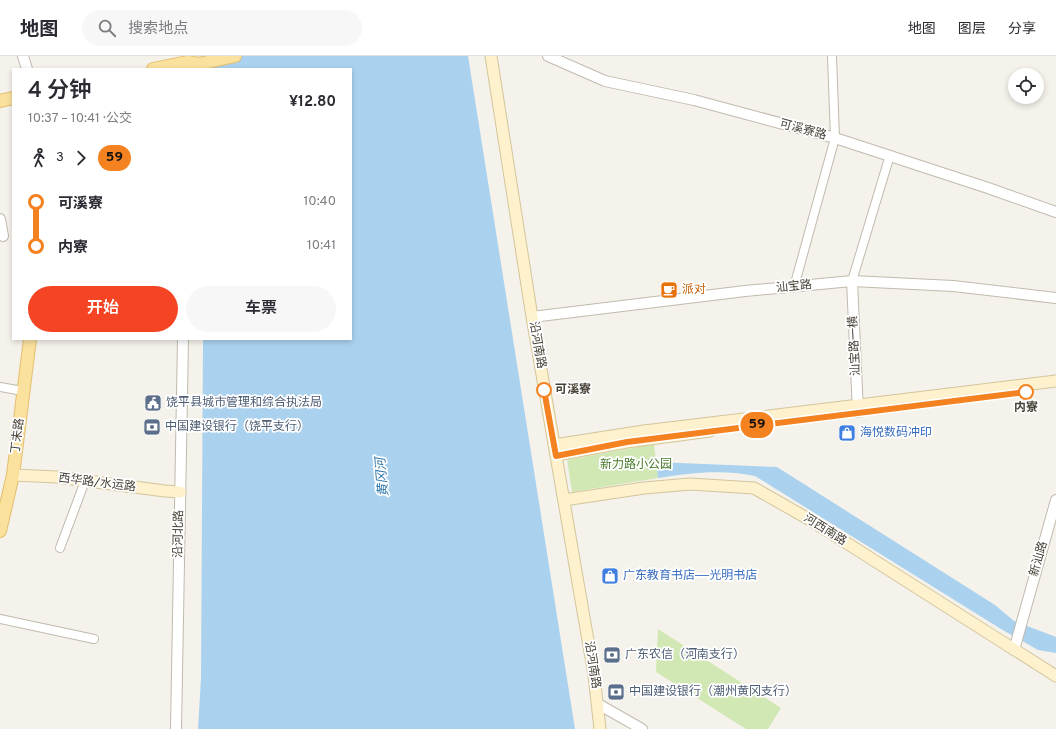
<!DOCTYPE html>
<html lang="zh">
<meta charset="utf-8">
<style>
:root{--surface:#fff;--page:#f7f7f7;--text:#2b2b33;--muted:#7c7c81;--line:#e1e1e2;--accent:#f44423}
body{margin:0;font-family:Overpass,"Noto Sans SC",sans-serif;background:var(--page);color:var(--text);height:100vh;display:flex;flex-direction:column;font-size:15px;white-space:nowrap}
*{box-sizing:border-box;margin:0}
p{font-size:13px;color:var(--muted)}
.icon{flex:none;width:22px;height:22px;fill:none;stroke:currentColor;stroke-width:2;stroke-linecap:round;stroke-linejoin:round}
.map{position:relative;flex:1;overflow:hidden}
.details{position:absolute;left:12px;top:12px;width:340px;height:272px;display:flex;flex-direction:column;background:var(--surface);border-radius:0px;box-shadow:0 2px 6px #0003}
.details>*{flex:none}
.badge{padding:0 8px;border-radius:13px;font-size:14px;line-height:26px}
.fabs{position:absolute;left:1008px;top:12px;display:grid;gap:8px}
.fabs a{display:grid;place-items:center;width:36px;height:36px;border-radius:50%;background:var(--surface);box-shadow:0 2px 6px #0003;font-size:20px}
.map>.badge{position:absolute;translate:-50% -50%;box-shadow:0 0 0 2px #fff}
.legs{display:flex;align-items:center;gap:6px;height:44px;padding:0 16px;font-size:13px}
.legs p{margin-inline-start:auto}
.overview{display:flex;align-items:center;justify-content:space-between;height:68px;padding:0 16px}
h1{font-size:22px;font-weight:600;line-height:30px}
.button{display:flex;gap:8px;margin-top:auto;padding:8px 16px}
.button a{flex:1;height:46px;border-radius:24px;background:var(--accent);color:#fff;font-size:16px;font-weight:600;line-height:46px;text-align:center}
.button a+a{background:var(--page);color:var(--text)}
ul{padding:0 16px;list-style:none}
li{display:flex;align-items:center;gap:14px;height:44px;font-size:15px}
li i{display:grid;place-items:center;width:6px;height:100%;margin:0 5px;background:currentColor}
li i::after{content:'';width:10px;height:10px;margin:-5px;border:3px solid;border-radius:50%;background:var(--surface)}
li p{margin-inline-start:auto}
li:first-child i{background:linear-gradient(#0000 50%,currentColor 0)}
li:last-child i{background:linear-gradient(currentColor 50%,#0000 0)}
header{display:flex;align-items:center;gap:24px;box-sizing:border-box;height:56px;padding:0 20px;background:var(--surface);border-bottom:1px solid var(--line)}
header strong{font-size:19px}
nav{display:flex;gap:22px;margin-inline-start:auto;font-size:14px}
.search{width:280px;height:36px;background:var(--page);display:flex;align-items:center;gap:10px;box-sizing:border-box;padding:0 14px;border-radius:22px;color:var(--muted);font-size:15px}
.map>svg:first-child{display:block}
.green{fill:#d1e8b5}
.water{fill:#aad2ef}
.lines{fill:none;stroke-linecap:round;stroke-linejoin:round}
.minor-casing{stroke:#c1baae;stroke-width:10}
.tertiary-casing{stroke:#c1baae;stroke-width:12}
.secondary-casing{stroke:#d3c59c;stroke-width:13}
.primary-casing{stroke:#e1bf6d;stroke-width:14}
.minor{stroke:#fff;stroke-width:8}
.tertiary{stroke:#fff;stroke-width:10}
.secondary{stroke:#fdf2cd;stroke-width:11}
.primary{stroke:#fbe19e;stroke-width:12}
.line-1-casing{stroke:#fff;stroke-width:9}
.line-1{stroke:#f58220;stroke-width:6}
.stop-1-dot{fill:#fff;stroke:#f58220;stroke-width:2}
.labels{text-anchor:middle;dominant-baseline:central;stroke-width:3.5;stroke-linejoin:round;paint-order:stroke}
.street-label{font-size:12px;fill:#494339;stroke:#fff}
.food-label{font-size:12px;fill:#c56008;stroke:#fff;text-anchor:start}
.stop-label{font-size:12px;font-weight:bold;fill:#494339;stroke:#fff;text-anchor:start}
.service-label{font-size:12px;fill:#4e5e75;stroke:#fff;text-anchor:start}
.shop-label{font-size:12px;fill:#366cbe;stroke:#fff;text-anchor:start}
.park-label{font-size:12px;fill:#497b2d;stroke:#fff}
.water-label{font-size:13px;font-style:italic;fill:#3278ac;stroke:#fff}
</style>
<header>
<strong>地图</strong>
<div class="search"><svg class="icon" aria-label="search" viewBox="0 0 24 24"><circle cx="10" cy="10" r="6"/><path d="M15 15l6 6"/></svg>搜索地点</div>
<nav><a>地图</a><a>图层</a><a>分享</a></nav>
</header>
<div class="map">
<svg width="1056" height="673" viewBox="0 0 1056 673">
<rect width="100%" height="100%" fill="#f5f2eb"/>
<g class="green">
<polygon points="654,388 658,422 572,436 567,404"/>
<polygon points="658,573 781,652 768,673 746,673 656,616"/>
</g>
<g class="water">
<polygon points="201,0 468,0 575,673 198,673 201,622 203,283 351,283 351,13 203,13"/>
<path d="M656 406 777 411 995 549 1014 565 1056 581V597L1038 594 1001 573 755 420C720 413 692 417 658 422Z"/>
</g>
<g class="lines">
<g class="minor-casing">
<g id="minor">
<polyline points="852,225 890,99"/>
<polyline points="794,231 835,82 832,0"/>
<polyline points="0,331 23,335"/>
<polyline points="60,492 85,425"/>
<polyline points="0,563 94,583"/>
</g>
</g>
<g class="tertiary-casing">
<g id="tertiary">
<polyline points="23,0 27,13"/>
<polyline points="548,0 605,25 694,44 835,82 988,132 1056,156"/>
<polyline points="0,163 3,180"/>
<polyline points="852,225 858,356"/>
<polyline points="532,261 745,235 852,225 953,230 1056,242"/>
<polyline points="1014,594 1056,444"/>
<polyline points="598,648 642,673"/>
<polyline points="176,673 183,283"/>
</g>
</g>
<g class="secondary-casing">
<g id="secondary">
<polyline points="491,0 532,261 594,619 600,673"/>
<polyline points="554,389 644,375 1056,325"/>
<polyline points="556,399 627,386 710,375"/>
<polyline points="13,419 57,421 165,435 180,436"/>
<polyline points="564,444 644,432 690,428 754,432 812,465 1056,620"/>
</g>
</g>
<g class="primary-casing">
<g id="primary">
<polyline points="153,13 188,6 199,8 235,0"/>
<polyline points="0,45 13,42"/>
<polyline points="0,475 13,419 30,283"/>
</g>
</g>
<use href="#minor" class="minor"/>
<use href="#tertiary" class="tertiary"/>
<use href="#secondary" class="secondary"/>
<use href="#primary" class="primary"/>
</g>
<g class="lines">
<g class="line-1-casing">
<polyline id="line-1" points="544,334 556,400 627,386 1026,336"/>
</g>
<use href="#line-1" class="line-1"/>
</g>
<defs>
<g id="cafe-square" transform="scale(0.9)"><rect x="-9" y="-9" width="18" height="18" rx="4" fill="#e8710a" stroke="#fff"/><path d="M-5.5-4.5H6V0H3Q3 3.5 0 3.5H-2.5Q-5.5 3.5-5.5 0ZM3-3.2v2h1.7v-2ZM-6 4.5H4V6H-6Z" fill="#fff"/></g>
<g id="civic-square" transform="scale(0.9)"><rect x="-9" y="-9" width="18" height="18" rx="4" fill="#5c6f8a" stroke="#fff"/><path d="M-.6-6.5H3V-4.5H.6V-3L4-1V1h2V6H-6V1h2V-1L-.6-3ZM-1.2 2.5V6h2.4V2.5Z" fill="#fff"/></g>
<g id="bank-square" transform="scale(0.9)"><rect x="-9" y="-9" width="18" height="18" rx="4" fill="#5c6f8a" stroke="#fff"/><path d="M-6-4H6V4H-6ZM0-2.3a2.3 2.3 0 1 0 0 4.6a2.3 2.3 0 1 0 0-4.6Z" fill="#fff"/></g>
<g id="shop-square" transform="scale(0.9)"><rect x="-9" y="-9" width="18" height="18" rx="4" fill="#3f7fe0" stroke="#fff"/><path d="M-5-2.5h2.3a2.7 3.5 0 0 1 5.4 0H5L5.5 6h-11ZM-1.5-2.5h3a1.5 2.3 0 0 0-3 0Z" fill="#fff"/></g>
</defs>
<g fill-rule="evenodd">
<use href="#cafe-square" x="669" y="234"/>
<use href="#civic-square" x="153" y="347"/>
<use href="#bank-square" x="152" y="371"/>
<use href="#shop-square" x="847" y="377"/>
<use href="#shop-square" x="610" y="520"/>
<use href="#bank-square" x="612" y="599"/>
<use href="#bank-square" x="616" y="636"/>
</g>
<g class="stop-1-dot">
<circle cx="544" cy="334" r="7"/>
<circle cx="1026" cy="336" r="7"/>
</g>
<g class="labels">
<g class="street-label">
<text transform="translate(803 74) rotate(15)">可溪寮路</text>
<text transform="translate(794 231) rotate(-6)">汕宝路</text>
<text transform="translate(537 289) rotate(80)">沿河南路</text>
<text transform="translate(855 290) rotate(-93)">汕宝路一横</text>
<text transform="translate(18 380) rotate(-83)">丁未路</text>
<text transform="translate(97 427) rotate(7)">西华路/水运路</text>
<text transform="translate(825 474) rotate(32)">河西南路</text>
<text transform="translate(179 478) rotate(-89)">沿河北路</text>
<text transform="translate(1039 503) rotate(-74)">新汕路</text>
<text transform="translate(592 609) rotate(81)">沿河南路</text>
</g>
<g class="food-label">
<text x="682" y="234">派对</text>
</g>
<g class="stop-label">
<text x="555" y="334">可溪寮</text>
<text x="1026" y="352" text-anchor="middle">内寮</text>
</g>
<g class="service-label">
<text x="166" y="347">饶平县城市管理和综合执法局</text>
<text x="165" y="371">中国建设银行（饶平支行）</text>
<text x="625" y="599">广东农信（河南支行）</text>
<text x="629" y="636">中国建设银行（潮州黄冈支行）</text>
</g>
<g class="shop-label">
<text x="860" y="377">海悦数码冲印</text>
<text x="623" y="520">广东教育书店——光明书店</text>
</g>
<g class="park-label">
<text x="636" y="409">新力路小公园</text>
</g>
<g class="water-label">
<text transform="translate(383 421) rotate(-95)">黄冈河</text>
</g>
</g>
</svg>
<div class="fabs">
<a><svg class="icon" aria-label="locate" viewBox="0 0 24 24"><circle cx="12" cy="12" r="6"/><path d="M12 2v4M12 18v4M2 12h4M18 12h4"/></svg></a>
</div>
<b class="badge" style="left:757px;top:369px;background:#f58220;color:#111">59</b>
<section class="details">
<div class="overview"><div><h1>4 分钟</h1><p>10:37 – 10:41 · 公交</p></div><b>¥12.80</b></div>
<div class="legs"><svg class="icon" aria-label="walk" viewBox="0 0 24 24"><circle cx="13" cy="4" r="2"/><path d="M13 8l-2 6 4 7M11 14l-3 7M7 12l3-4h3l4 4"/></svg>3<svg class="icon" aria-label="forward" viewBox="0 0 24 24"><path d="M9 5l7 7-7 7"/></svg><b class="badge" style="background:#f58220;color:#111">59</b></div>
<ul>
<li><i style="color:#f58220"></i><b>可溪寮</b><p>10:40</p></li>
<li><i style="color:#f58220"></i><b>内寮</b><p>10:41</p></li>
</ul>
<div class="button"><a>开始</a><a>车票</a></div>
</section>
</div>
